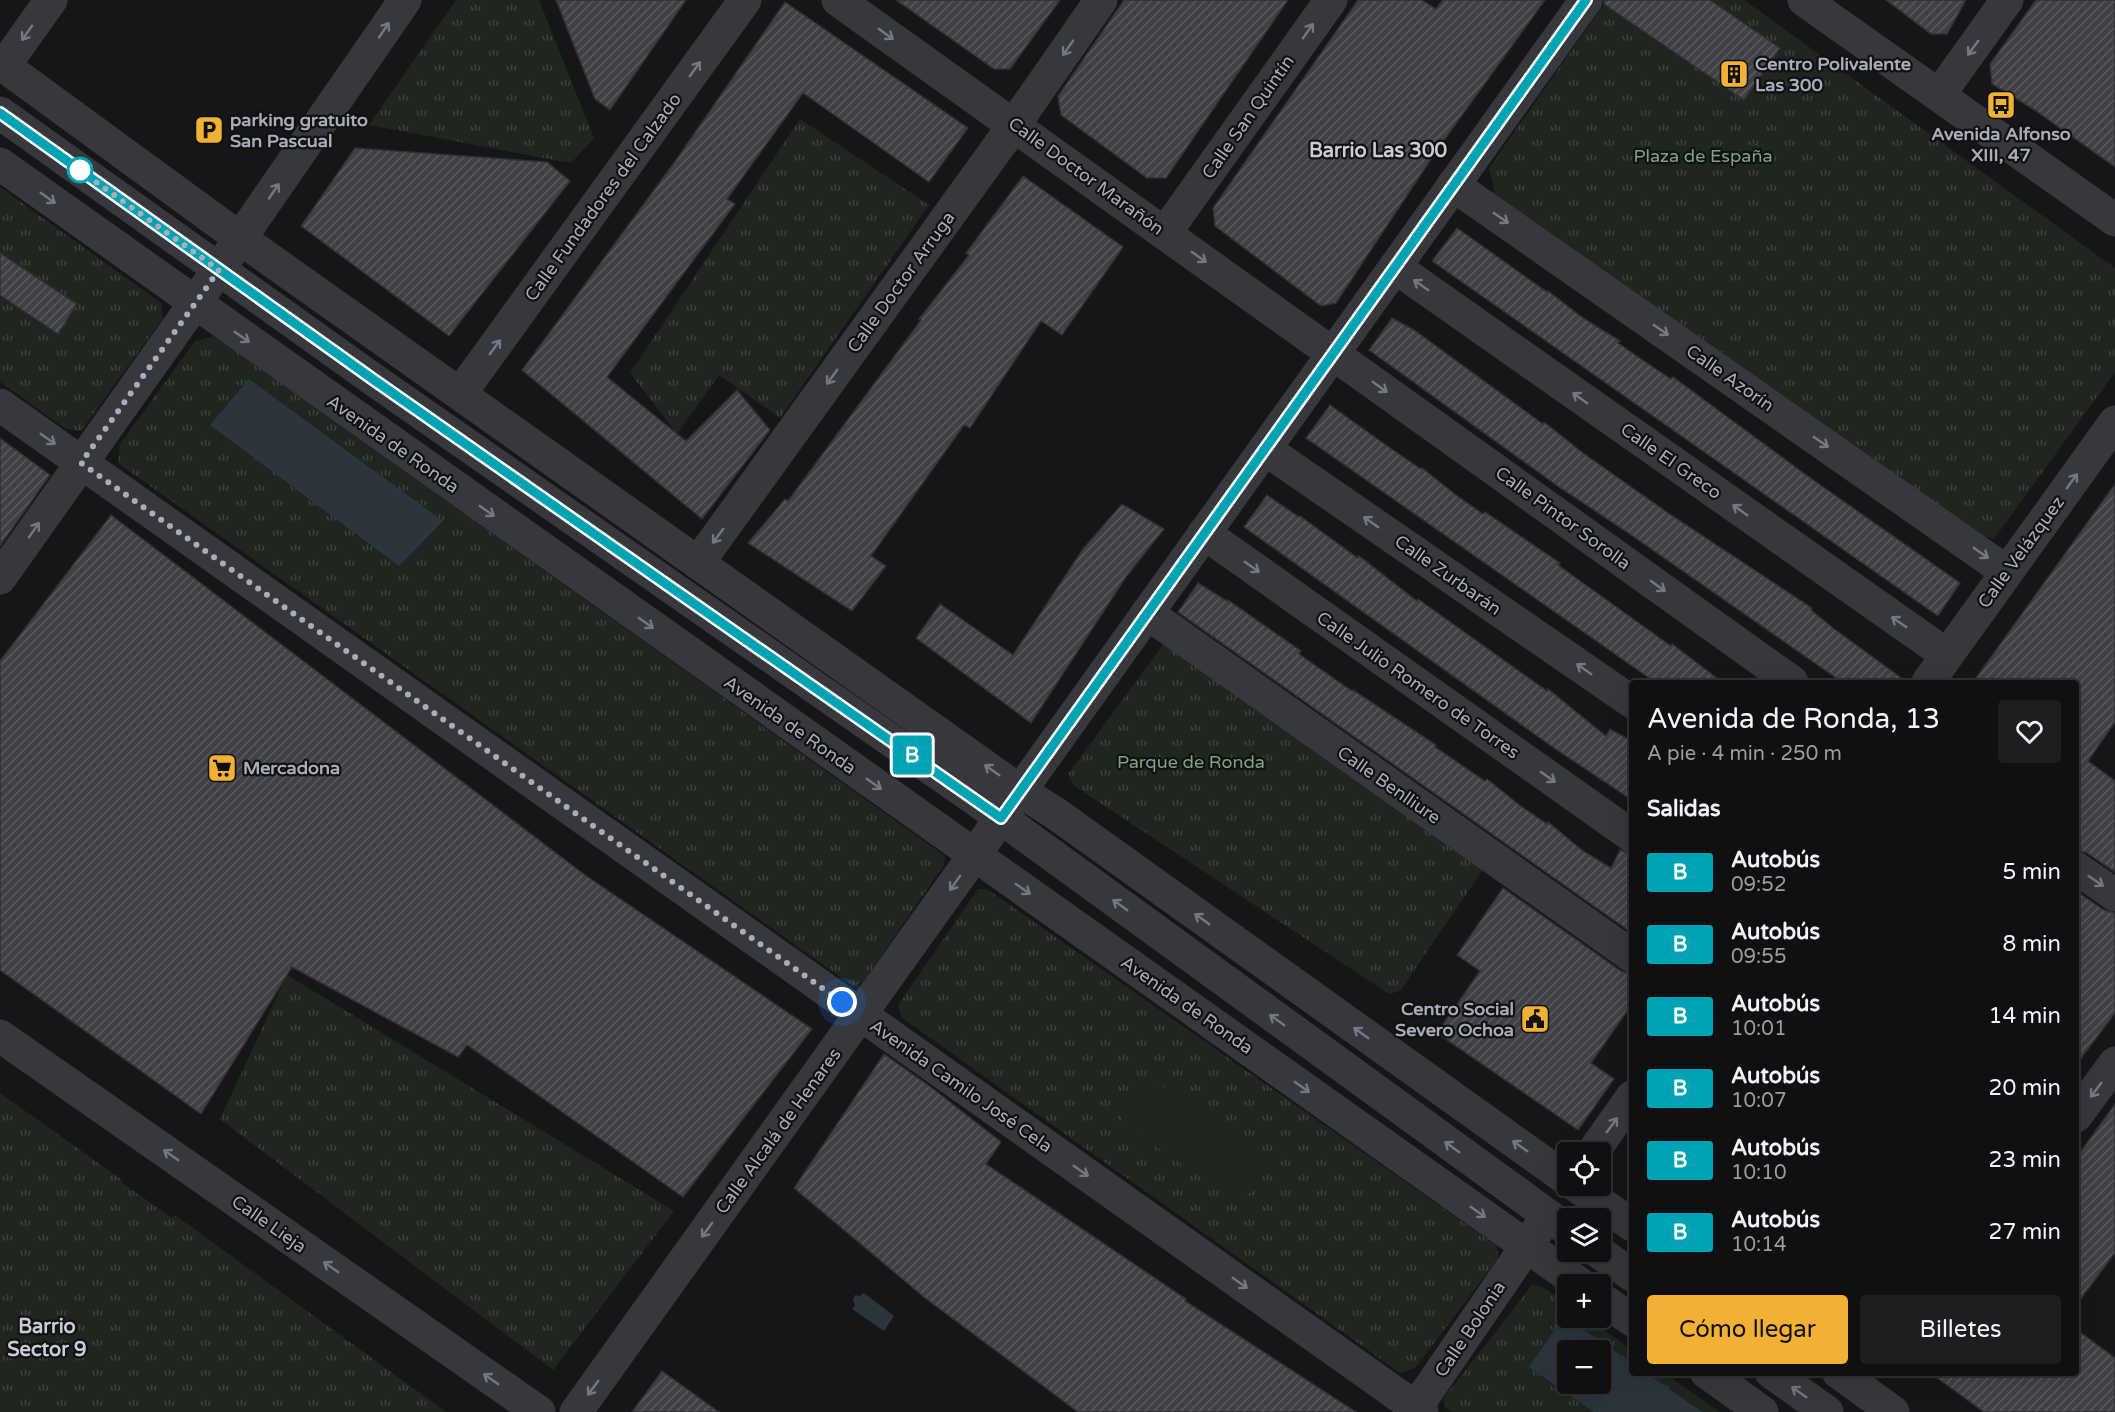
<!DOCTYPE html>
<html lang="es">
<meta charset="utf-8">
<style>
:root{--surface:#101012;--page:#1e1e20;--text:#f1f3f6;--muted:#9c9d9f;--line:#303032;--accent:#f2b134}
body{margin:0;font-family:"Varela Round",sans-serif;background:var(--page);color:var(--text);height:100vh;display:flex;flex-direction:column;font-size:22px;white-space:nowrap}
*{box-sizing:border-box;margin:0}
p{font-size:20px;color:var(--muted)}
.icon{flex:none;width:33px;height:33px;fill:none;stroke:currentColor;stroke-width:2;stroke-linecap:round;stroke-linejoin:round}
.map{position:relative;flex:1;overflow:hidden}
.side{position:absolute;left:1629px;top:680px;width:450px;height:696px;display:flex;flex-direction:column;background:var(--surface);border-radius:6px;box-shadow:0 6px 24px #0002,0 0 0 2px var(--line)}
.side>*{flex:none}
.badge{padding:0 12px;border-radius:4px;font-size:21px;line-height:39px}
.tools{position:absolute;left:1557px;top:1142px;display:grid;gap:12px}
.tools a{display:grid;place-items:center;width:54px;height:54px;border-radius:6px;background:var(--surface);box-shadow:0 6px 24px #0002,0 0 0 2px var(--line);font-size:30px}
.you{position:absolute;width:30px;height:30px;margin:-15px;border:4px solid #fff;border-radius:50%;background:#1a73e8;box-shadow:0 0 0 9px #1a73e833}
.map>.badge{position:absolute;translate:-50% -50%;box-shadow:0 0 0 3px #fff}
h2{padding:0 18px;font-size:22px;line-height:54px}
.round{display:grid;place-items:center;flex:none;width:63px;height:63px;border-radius:6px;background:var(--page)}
.headline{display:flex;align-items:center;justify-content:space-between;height:102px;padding:0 18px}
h1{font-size:28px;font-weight:600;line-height:45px}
.action{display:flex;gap:12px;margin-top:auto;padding:12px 18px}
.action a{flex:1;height:69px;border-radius:6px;background:var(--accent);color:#111;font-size:24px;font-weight:600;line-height:69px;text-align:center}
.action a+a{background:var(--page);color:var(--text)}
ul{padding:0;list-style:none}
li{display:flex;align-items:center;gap:18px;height:72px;padding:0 18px}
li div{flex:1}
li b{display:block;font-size:22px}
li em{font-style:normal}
li .badge{min-width:66px;font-weight:700;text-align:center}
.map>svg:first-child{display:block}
.grass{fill:url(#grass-tufts);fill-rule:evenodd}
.pitch{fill:#1e261f}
.water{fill:#2c353c;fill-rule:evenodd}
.building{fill:url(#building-hatch);stroke:#303034;stroke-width:1.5}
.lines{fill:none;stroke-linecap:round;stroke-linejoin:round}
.minor{stroke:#37383d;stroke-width:33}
.oneway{stroke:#757881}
.line-casing{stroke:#fff;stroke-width:14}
.line{stroke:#00a3b4;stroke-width:9}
.walk{stroke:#a8adb8;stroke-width:6;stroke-dasharray:0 10.8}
.stop-dot{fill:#fff;stroke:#00a3b4;stroke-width:3}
.labels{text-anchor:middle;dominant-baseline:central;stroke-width:4.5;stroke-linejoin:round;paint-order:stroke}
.poi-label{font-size:18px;font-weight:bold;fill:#a8adb8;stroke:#111113;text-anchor:start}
.street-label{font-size:18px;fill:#a8adb8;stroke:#111113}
.park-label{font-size:18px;fill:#7fa381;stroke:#111113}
.neighbourhood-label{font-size:20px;font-weight:bold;fill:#c9ccd4;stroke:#111113}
</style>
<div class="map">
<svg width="2115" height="1412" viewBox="0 0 2115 1412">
<defs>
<pattern id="grass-tufts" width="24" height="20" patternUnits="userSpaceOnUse" patternTransform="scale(1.5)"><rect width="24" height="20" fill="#1e261f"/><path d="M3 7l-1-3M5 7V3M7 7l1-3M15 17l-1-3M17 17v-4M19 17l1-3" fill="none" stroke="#3c433d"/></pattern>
<pattern id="building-hatch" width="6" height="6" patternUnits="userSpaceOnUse" patternTransform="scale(1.5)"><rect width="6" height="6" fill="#404145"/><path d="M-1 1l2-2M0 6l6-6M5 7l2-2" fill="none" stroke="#595a5e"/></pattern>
</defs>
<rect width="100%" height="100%" fill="#161618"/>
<g class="grass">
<polygon points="456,0 539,0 594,138 571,163 369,125"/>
<polygon points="1607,0 1744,0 2115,268 2115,372 1994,539 1975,533 1495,194 1489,168"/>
<polygon points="800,119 929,205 780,418 719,375 677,434 630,373"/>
<polygon points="0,187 161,303 163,318 81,431 66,429 0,382"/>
<polygon points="215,336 945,856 944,865 863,982 853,986 118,463 120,444 195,341"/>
<polygon points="1165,642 1484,868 1400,991 1389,994 1073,785 1068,774"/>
<polygon points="978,889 987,889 1497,1246 1498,1259 1415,1368 1400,1373 901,1017 898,1005"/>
<polygon points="287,975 674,1211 553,1370 220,1119"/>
<polygon points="0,1093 122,1180 121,1182 172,1218 175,1215 446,1412 0,1412"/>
<path d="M1532 1285 1543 1287 1567 1304 1568 1317H1586L1632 1350V1372L1664 1373 1720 1412H1452L1445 1408 1443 1399ZM1568 1350H1600V1383H1568Z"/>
</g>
<path class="pitch" d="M1152 1079 1260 1156C1265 1180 1258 1196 1232 1198L1122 1124C1120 1096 1129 1090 1152 1079Z"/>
<g class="water">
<polygon points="249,379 443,521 399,566 210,425"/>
<polygon points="864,1293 894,1316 884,1331 852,1309 855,1306 853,1300 855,1295 860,1296"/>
<path d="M1564 1316 1632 1363V1372L1646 1373 1702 1412H1594L1529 1367ZM1568 1350H1600V1383H1568Z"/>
</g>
<g class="building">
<polygon points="556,0 686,0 610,110 595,99"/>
<polygon points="896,0 1060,0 1010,69 994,69"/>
<polygon points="1124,0 1288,0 1166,178 1147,178 1061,115 1058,96"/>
<polygon points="1358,0 1422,0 1436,9 1443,0 1545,0 1437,150 1336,303 1321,306 1215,226 1213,208"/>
<polygon points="1604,0 1710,0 1780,48 1744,100 1604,4"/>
<polygon points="1886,0 1966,0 1947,34 1931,34"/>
<polygon points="2036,0 2115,0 2115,167 2033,109 1992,84 1990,64"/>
<polygon points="785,2 968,128 929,182 803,93 727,199 735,204 607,377 686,441 737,390 770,430 702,519 522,370 676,160"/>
<polygon points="355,148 547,162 570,181 449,336 301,226"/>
<polygon points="1023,176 1123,247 1062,335 1041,321 970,428 964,425 871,556 886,566 852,611 748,543 785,499 788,501 921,320 919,319 969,255 966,253"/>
<polygon points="1457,228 1547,292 1548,291 1583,318 1620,341 1618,343 1644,361 1671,379 1673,377 1809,477 1960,583 1938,616 1432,261"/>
<polygon points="0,253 77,304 58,334 0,295"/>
<polygon points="1392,318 1414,330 1543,424 1544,422 1583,453 1671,515 1812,608 1811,610 1833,628 1907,682 1842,682 1624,530 1559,487 1369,350"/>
<polygon points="1330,405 1393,450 1421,469 1422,468 1456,495 1483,514 1485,512 1560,563 1558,565 1671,646 1672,644 1722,682 1655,682 1306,438"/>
<polygon points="0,438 50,475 0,546"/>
<polygon points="2115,484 2115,722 2088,761 2115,781 2115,872 2087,853 2076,850 2076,682 1973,682"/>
<polygon points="1267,495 1299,517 1300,516 1358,558 1359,556 1417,601 1418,599 1547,691 1548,689 1606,736 1610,729 1632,741 1632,800 1554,748 1244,527"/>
<polygon points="1122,504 1164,529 1126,577 1031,723 916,638 940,604 1013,655 1083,549"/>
<polygon points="111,515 585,875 812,1029 683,1197 467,1045 458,1057 292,967 201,1114 0,970 0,661"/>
<polygon points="1198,583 1227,601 1228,600 1301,651 1299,654 1352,691 1353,690 1436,745 1435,747 1485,781 1487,779 1522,807 1547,824 1548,822 1583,851 1611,868 1620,850 1632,854 1632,933 1178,612"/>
<polygon points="1503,888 1621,971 1632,974 1632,1004 1591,1063 1614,1079 1578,1130 1437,1033 1480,971 1457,955"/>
<polygon points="2076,891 2104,910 2115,913 2115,1013 2076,1065"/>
<polygon points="884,1054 932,1088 1001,1142 986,1164 1186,1299 1185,1301 1356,1412 1078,1412 925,1298 794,1188"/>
<polygon points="2115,1104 2115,1253 2076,1305 2076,1158"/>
<polygon points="2076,1329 2115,1358 2115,1412 1984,1412 1929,1372 2076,1372"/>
<polygon points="662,1371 719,1412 632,1412"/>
</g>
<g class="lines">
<g class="minor">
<polyline points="838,0 1792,682"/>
<polyline points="1804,0 2115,220"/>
<polyline points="0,63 241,239 1020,791 1055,813 1568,1180"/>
<polyline points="4,66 51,0"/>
<polyline points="1939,95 2007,0"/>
<polyline points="0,113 374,380 975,799 1568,1230"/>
<polyline points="0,164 1580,1284"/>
<polyline points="1453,185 2007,572"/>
<polyline points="1165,233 1331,0"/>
<polyline points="1395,267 1947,655"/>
<polyline points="460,394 745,0"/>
<polyline points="0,405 1422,1412"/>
<polyline points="1265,449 1632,702"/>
<polyline points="1204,533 1632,836"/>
<polyline points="698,563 1014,125 1101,0"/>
<polyline points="0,578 219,269 405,0"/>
<polyline points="1147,613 1632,956"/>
<polyline points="1928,682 2115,422"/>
<polyline points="2076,868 2115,895"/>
<polyline points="0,1036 539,1412"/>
<polyline points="2076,1116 2115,1063"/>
<polyline points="1593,1152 1632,1097"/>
<polyline points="1575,1185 1632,1225"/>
<polyline points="1597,1251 1632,1275"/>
<polyline points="1600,1298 1632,1320"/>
<polyline points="1706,1372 1762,1412"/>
<polyline points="1771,1372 1827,1412"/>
<polyline points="1838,1372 1893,1412"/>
<path d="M576 1412C914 942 1249 470 1586 0"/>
<polyline points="1413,1412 1539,1228"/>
</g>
</g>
<defs><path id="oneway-shaft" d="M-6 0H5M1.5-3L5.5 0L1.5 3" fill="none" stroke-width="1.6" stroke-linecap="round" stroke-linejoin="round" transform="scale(1.5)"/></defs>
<g class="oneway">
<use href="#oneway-shaft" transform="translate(384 30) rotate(-56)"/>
<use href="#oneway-shaft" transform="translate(1308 31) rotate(-55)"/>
<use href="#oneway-shaft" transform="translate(27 33) rotate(125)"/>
<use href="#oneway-shaft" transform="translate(886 34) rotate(36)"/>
<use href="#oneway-shaft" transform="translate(1068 48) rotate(125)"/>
<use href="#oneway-shaft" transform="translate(1973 48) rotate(126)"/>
<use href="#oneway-shaft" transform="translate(695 69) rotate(-54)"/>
<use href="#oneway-shaft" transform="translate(274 191) rotate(-56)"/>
<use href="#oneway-shaft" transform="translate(48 198) rotate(36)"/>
<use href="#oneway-shaft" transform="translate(1501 218) rotate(35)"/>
<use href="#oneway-shaft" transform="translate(1199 257) rotate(36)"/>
<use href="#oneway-shaft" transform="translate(1421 285) rotate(-145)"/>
<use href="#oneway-shaft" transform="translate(1661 330) rotate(35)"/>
<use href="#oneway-shaft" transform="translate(242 337) rotate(35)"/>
<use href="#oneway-shaft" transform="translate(495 347) rotate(-54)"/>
<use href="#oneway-shaft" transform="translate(832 377) rotate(126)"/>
<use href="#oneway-shaft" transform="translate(1380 387) rotate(36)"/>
<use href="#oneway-shaft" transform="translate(1580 398) rotate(-145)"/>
<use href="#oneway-shaft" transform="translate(48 439) rotate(35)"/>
<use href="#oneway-shaft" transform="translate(1821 442) rotate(35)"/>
<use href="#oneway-shaft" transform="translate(2072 481) rotate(-54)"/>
<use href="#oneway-shaft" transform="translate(1740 510) rotate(-145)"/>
<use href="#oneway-shaft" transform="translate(487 511) rotate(35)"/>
<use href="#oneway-shaft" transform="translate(1371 522) rotate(-145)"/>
<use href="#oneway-shaft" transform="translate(34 530) rotate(-55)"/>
<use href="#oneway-shaft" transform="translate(718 536) rotate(126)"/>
<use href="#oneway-shaft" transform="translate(1981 553) rotate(35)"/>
<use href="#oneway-shaft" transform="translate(1252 567) rotate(35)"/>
<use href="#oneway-shaft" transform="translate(1658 586) rotate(36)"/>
<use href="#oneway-shaft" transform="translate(1899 622) rotate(-145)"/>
<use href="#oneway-shaft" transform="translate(646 623) rotate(35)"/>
<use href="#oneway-shaft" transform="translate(1584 669) rotate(-145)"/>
<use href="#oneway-shaft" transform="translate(992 770) rotate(-145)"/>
<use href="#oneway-shaft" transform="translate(1548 777) rotate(35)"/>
<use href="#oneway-shaft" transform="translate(874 784) rotate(35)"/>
<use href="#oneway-shaft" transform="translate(2096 881) rotate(34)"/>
<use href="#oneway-shaft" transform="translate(955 883) rotate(125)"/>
<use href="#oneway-shaft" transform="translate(1023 889) rotate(35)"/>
<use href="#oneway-shaft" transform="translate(1120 905) rotate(-144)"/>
<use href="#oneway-shaft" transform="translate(1202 919) rotate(-144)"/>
<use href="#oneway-shaft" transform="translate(1277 1020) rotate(-144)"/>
<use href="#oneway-shaft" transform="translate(1361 1033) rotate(-144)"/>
<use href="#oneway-shaft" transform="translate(1302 1087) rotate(35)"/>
<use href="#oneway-shaft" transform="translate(2096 1090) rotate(127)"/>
<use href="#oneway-shaft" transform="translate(1612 1125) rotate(-54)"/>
<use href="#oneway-shaft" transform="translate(1520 1146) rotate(-145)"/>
<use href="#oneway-shaft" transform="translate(1452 1147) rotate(-144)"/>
<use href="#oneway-shaft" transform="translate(171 1155) rotate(-145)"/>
<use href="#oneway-shaft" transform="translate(1081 1171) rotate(35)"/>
<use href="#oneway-shaft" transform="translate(1478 1212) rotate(35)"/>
<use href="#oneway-shaft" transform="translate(707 1230) rotate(126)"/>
<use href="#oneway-shaft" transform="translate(331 1267) rotate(-145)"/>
<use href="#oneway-shaft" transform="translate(1240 1283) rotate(35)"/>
<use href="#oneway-shaft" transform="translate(491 1379) rotate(-145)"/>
<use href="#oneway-shaft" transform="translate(593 1388) rotate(126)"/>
<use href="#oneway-shaft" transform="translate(1799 1392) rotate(-145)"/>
</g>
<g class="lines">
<g class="line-casing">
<polyline id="line" points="0,113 374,380 1001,818 1586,0"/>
</g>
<use href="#line" class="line"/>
<polyline class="walk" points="80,170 75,167 219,270 81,463 842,1002"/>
</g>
<defs>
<g id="building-square" transform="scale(1.5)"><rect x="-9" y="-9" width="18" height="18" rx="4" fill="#f2b134" stroke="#111113"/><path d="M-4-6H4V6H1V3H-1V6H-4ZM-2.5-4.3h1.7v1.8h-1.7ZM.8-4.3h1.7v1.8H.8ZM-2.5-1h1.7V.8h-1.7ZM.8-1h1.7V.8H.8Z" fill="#111"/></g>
<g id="bus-square" transform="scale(1.5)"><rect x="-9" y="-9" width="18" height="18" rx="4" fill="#f2b134" stroke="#111113"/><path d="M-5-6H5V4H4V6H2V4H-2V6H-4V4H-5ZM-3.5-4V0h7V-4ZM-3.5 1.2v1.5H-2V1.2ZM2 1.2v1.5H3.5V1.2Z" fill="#111"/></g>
<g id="parking-square" transform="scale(1.5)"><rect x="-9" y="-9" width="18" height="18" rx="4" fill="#f2b134" stroke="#111113"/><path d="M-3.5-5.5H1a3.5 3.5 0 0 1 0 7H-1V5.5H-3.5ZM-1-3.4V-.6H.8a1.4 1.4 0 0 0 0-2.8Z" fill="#111"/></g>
<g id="supermarket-square" transform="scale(1.5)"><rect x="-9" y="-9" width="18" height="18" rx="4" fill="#f2b134" stroke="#111113"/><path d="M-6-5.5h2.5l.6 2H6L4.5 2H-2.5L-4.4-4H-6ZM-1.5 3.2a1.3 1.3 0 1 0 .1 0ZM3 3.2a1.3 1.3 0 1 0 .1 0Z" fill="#111"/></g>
<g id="civic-square" transform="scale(1.5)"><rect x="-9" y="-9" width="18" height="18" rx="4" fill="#f2b134" stroke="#111113"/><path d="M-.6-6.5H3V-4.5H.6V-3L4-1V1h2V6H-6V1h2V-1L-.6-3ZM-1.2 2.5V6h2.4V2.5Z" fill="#111"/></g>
</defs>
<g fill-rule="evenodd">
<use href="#building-square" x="1734" y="74"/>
<use href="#bus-square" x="2001" y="105"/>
<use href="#parking-square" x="209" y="130"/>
<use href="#supermarket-square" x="222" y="768"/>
<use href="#civic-square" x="1535" y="1019"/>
</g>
<circle class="stop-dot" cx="80" cy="170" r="12"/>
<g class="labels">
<g class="poi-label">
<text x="1755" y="64">Centro Polivalente<tspan x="1755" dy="21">Las 300</tspan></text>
<text x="230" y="120">parking gratuito<tspan x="230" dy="21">San Pascual</tspan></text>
<text x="2001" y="134" text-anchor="middle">Avenida Alfonso<tspan x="2001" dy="21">XIII, 47</tspan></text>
<text x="243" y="768">Mercadona</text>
<text x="1514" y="1009" text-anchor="end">Centro Social<tspan x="1514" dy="21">Severo Ochoa</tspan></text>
</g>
<g class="street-label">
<text transform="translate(1248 117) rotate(-55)">Calle San Quintín</text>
<text transform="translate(1086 176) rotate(36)">Calle Doctor Marañón</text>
<text transform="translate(603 197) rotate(-54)">Calle Fundadores del Calzado</text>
<text transform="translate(901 282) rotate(-54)">Calle Doctor Arruga</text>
<text transform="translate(1730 378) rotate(35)">Calle Azorín</text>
<text transform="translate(393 444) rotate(35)">Avenida de Ronda</text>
<text transform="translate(1671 461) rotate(35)">Calle El Greco</text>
<text transform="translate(1563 518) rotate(36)">Calle Pintor Sorolla</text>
<text transform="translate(2021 552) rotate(-54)">Calle Velázquez</text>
<text transform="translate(1448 575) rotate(35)">Calle Zurbarán</text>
<text transform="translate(1418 685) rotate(35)">Calle Julio Romero de Torres</text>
<text transform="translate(790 725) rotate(35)">Avenida de Ronda</text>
<text transform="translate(1389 785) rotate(35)">Calle Benlliure</text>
<text transform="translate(1187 1005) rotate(35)">Avenida de Ronda</text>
<text transform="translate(961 1086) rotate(35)">Avenida Camilo José Cela</text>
<text transform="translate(778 1131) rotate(-54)">Calle Alcalá de Henares</text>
<text transform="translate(269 1224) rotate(35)">Calle Lieja</text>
<text transform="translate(1470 1329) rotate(-56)">Calle Bolonia</text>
</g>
<g class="park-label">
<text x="1703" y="156">Plaza de España</text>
<text x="1191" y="762">Parque de Ronda</text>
</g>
<g class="neighbourhood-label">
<text x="1378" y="151">Barrio Las 300</text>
<text x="47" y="1327">Barrio<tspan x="47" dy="23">Sector 9</tspan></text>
</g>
</g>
</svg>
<div class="tools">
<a><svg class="icon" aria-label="locate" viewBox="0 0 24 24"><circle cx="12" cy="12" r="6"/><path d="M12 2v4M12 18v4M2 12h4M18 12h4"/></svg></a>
<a><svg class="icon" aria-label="layers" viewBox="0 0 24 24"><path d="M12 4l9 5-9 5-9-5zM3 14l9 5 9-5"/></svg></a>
<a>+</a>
<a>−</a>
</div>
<div class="you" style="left:842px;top:1002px"></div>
<b class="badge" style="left:912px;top:755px;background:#00a3b4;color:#fff">B</b>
<section class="side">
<div class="headline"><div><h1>Avenida de Ronda, 13</h1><p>A pie · 4 min · 250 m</p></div><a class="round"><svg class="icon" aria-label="heart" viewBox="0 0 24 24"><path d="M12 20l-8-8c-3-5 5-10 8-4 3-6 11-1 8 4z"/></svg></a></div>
<h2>Salidas</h2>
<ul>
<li><span class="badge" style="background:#00a3b4;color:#fff">B</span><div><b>Autobús</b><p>09:52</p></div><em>5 min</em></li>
<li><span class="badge" style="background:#00a3b4;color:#fff">B</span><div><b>Autobús</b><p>09:55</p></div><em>8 min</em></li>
<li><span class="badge" style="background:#00a3b4;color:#fff">B</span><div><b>Autobús</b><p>10:01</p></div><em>14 min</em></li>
<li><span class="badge" style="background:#00a3b4;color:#fff">B</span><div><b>Autobús</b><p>10:07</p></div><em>20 min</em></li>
<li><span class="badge" style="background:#00a3b4;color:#fff">B</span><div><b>Autobús</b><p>10:10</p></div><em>23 min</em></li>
<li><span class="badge" style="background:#00a3b4;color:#fff">B</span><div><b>Autobús</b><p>10:14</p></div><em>27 min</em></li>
</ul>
<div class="action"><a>Cómo llegar</a><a>Billetes</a></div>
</section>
</div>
